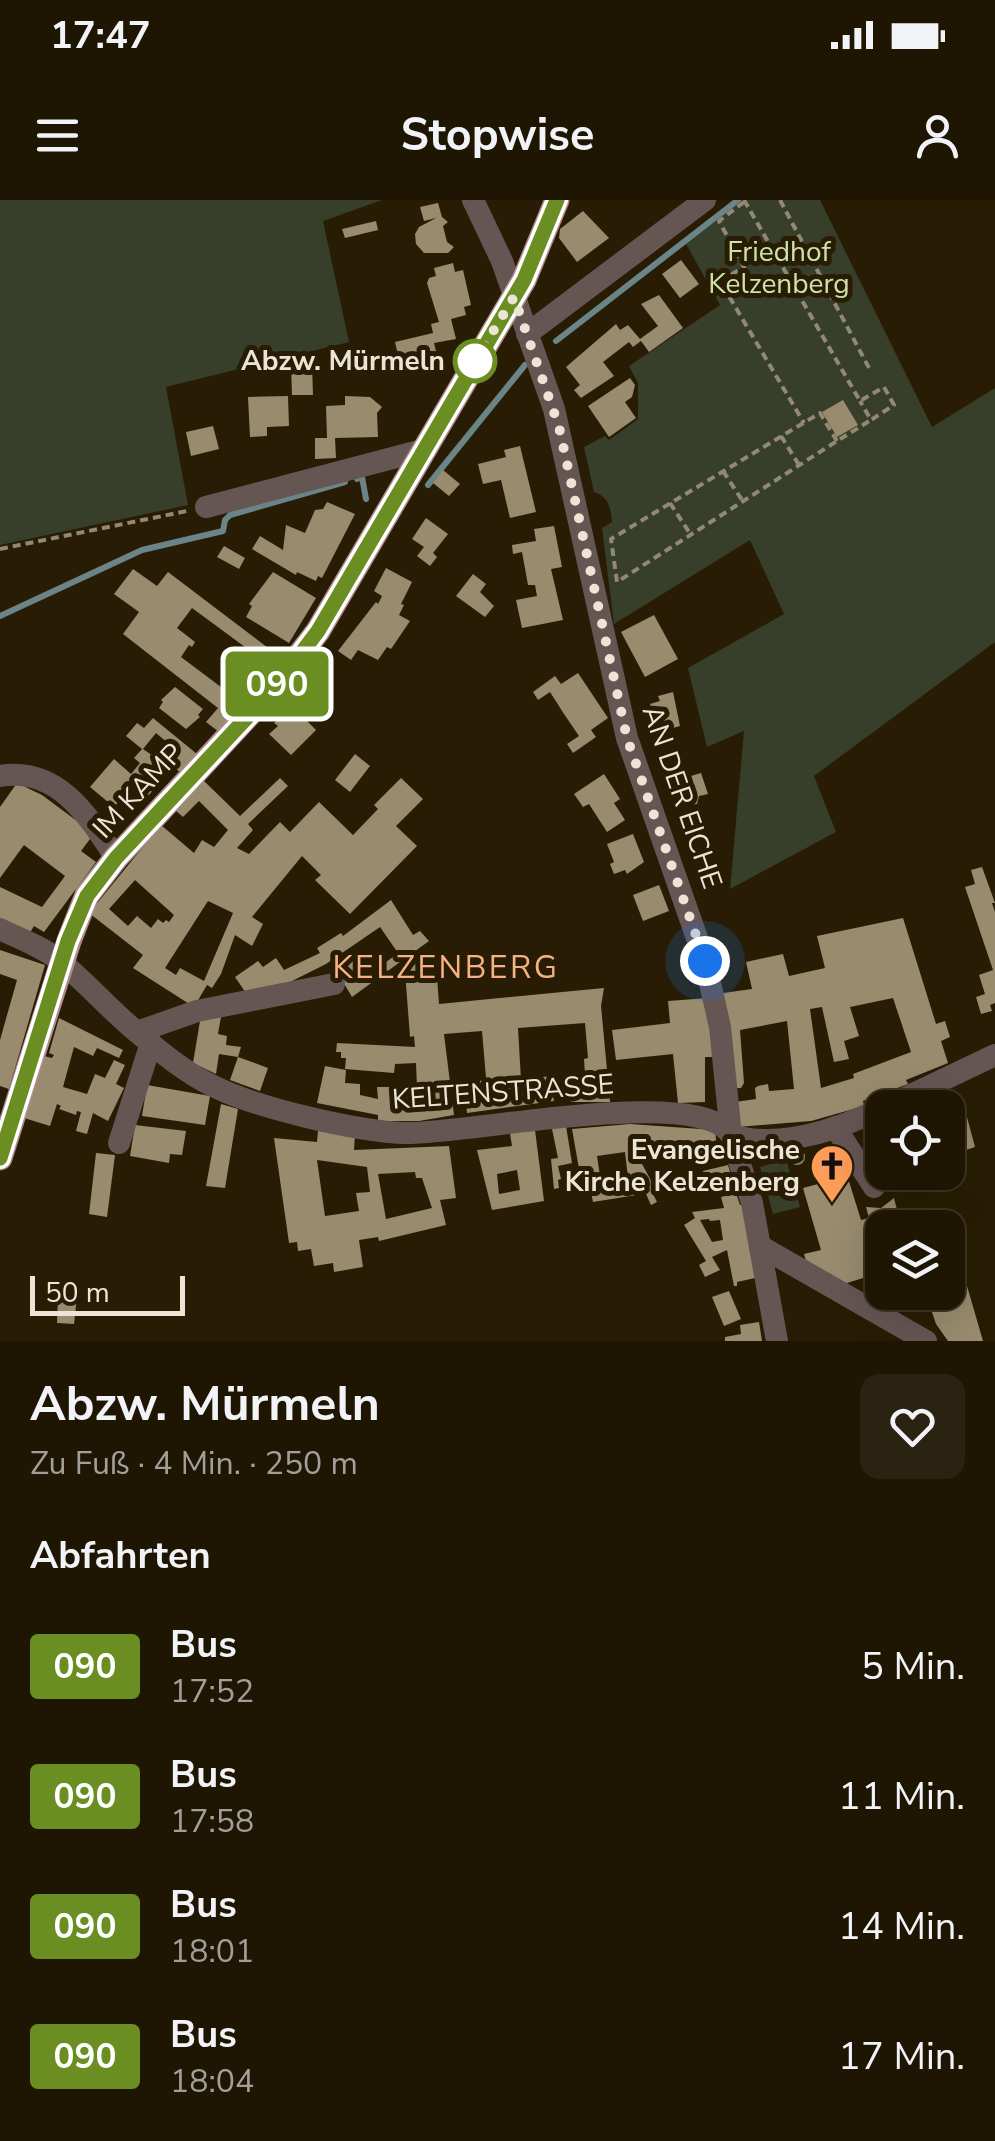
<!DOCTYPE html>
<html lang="de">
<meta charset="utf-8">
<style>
:root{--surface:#1e1603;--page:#2b2312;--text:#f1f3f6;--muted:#a19f9a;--line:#3c3525}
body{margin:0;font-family:"Nunito Sans",sans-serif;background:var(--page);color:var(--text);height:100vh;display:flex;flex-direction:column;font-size:38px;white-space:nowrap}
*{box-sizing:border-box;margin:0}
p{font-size:32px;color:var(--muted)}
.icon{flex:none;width:55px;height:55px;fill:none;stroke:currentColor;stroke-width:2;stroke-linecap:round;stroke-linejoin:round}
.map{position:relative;height:1141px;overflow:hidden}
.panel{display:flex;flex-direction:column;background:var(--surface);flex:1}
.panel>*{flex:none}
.badge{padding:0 20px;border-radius:8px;font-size:35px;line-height:65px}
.tools{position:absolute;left:865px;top:890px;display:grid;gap:20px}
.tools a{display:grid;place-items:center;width:100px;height:100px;border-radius:20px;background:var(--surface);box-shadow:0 10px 40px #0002,0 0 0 2px var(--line);font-size:50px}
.scale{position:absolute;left:30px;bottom:25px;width:155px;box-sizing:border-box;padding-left:10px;border:5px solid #ece5d6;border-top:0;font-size:28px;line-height:35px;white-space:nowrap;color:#ece5d6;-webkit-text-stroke:8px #281d04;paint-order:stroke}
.you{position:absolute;width:50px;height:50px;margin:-25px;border:8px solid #fff;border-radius:50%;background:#1a73e8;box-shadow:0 0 0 15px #1a73e833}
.map>.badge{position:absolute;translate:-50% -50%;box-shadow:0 0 0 5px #fff}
h2{padding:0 30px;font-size:38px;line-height:90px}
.round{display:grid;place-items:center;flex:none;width:105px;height:105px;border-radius:20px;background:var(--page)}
.summary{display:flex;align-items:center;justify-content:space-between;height:170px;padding:0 30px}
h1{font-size:48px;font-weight:700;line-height:75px}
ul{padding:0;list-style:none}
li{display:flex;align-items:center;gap:30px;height:130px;padding:0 30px}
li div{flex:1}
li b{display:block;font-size:38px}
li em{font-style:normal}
li .badge{min-width:110px;font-weight:700;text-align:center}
.status{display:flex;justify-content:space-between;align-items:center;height:70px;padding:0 50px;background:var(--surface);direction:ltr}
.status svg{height:28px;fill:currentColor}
header{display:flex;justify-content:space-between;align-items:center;height:130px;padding:0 30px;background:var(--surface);font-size:45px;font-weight:700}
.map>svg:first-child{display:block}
.green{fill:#373e29}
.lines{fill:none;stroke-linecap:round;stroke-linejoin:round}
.stream{stroke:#6b8487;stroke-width:6}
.building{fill:#988b6e;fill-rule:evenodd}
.path{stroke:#918875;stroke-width:4;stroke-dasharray:8 5;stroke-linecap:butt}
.minor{stroke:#655654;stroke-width:22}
.major{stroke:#ad8c8a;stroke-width:25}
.tree{fill:#83895f}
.line-casing{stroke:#fff;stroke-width:22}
.line{stroke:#6b8e23;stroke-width:15}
.walk{stroke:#ece5d6;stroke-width:10;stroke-dasharray:0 18}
.stop-dot{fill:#fff;stroke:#6b8e23;stroke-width:5}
.labels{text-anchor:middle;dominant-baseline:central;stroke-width:10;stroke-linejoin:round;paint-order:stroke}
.park-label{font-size:28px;fill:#cde1a9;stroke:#281d04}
.stop-label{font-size:28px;font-weight:bold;fill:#ece5d6;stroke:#281d04;text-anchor:end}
.street-label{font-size:28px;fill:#ece5d6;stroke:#281d04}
.poi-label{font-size:28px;font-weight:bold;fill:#ece5d6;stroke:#281d04;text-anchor:end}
.quarter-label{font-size:32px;letter-spacing:2.5px;fill:#f5b084;stroke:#281d04}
</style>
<div class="status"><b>17:47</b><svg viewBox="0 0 49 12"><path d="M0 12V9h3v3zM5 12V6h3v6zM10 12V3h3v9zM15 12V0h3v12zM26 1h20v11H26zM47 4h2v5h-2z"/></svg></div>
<header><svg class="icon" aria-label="menu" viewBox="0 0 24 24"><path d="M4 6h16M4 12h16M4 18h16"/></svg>Stopwise<svg class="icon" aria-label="person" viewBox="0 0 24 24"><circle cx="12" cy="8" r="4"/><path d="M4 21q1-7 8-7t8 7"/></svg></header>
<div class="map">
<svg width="995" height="1141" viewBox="0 0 995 1141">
<rect width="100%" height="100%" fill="#281d04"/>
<g class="green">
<polygon points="0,0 382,0 323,21 349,142 166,187 188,305 0,345"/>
<path d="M742 0H820L932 227 995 188V442L814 576 836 632 730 689 744 531 707 547 688 468 784 414 750 340 614 424 602 328 612 322C611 308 608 296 594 292L584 247 605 236 609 240 638 219V183L629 166 720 105 686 44Z"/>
<polygon points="786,959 800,1007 773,1014 760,967"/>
</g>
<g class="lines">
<g class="stream">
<polyline points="556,141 738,0"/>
<polyline points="357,279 362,277 366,299"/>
<polyline points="428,285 525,165"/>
<polyline points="0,416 142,350 223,331 225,320 230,315 345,282"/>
</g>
</g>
<g class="building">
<polygon points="438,3 442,17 448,22 443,26 447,42 454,47 448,53 424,53 416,44 415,34 419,27 436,18 424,21 420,7"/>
<polygon points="583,11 609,38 577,62 559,38 560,29"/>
<polygon points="376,21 378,30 345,38 342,29"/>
<polygon points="681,60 699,84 680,98 662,74"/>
<polygon points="453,63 455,72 463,70 471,105 464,107 466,115 451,119 456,139 434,143 439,164 402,173 395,142 433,133 431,124 439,122 427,83 429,78 436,76 434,68"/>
<polygon points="659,95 683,128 649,152 641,141 633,147 629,142 603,162 614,176 581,198 574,190 580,185 566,167 616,124 620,130 628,125 640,139 658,126 641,104"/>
<polygon points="312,165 313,195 292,195 291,166"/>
<polygon points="630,178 635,185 632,197 625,202 636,218 609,237 588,206"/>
<polygon points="288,196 289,226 267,227 267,236 250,237 248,197"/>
<polygon points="345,196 370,197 382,207 377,213 378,237 335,238 336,258 315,259 315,238 327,238 326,206 345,205"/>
<polygon points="843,200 858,225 837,237 822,212"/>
<polygon points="213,226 219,249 191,256 186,232"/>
<polygon points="520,246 536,312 510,318 501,280 483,284 478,264 506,257 504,250"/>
<polygon points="443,270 460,284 449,296 433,283"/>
<polygon points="327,302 355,314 322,378 318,376 316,381 297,372 296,375 252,349 260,336 283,350 286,325 305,333 315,310 323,309"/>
<polygon points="426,318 448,334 433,353 437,357 430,366 417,356 424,347 412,339"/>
<polygon points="554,326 562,367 551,369 563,420 522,428 516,400 537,396 535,385 528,385 522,352 513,354 512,345 536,341 534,329"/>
<polygon points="224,346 245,358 239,369 217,357"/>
<polygon points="386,368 412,382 401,404 404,405 399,415 410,421 391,449 387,447 378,460 358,450 351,460 338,451 376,402 378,404 382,396 374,391"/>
<path d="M133 369 157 386 168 372 280 457 244 506 219 532 206 522 218 508 123 434 139 412 114 394ZM192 408 249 450 221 487 181 457 189 445 192 447 195 442 177 428Z"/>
<polygon points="273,372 316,398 289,443 246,417 252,406 249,404"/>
<polygon points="473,374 486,384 480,392 494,406 485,417 456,396"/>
<polygon points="654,415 678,459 645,477 621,432"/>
<polygon points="578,473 608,518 591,530 596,537 573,553 567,544 579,536 564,514 550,492 538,500 533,492 555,476 561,484"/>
<polygon points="175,487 203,509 198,515 200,517 186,529 159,508 163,502 161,500"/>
<polygon points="673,492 680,526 655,533 650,504 660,501 658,496"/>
<polygon points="293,507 316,530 291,555 269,534 278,526 274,523"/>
<polygon points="153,518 197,554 181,573 160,556 169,544 156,533 143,549 159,560 148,572 160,582 148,596 134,584 114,607 90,587 114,559 131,574 140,563 134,558 142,549 126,536 137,523 144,528"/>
<polygon points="355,554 370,566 350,592 335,580"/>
<polygon points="701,573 708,594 699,596 697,604 681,606 674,581"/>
<polygon points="604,574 620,599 614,603 625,620 607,632 589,604 583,607 574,594"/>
<path d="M280 578 288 586 248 624 253 630 237 648 249 654 280 622 290 632 319 602 353 635 378 609 374 605 401 578 423 599 396 626 417 646 350 714 315 680 321 675 302 656 252 717 263 724 252 746 235 735 221 774 212 788 207 785 194 807 133 768 143 755 89 713 161 625 194 653 202 640 214 647 228 630 199 601 183 617 175 610 203 580 240 616ZM135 680 174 715 169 722 166 720 163 723 158 719 151 728 137 716 128 726 109 709ZM208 701 233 713 204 781 180 768 176 775 165 768Z"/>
<polygon points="17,583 42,595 89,630 90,639 81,651 96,662 44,732 34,726 29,734 0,720 0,687 42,707 65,676 24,645 0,678 0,607"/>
<polygon points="633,634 644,662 627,674 625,670 614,674 610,664 614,662 607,644"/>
<polygon points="982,667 995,703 992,703 995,712 995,803 990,805 992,811 981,814 976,797 985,794 979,775 993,770 965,687 975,684 971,670"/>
<polygon points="659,685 669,711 643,721 633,695"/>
<polygon points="391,700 413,735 420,731 429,741 352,797 336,770 357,758 368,776 398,753 380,727 326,764 276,789 248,796 235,777 258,761 263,767 276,758 284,770 320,753 317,748 341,733 343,736"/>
<path d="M903 718 936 824 945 821 950 837 941 841 948 863 906 880 908 884 863 901 864 906 811 921 738 927 735 902 756 899 755 888 758 886 768 884 769 891 794 889 787 821 740 830 744 883 741 888H734L723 793 752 789 746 762 783 754 789 776 825 768 817 736ZM893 798 911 852 853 874 854 878 821 888 810 809 822 807 834 862 849 859 844 841 859 836 850 807Z"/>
<polygon points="0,750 45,765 9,889 0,886 0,840 17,780 0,774"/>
<polygon points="435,750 439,804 604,788 601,806 610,902 571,902 571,874 585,874 584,859 588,858 585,823 518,828 521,880 550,876 554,901 467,913 464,888 481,886 480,881 486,878 482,831 444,834 454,915 419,921 378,921 378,915 317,903 325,866 346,870 345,883 360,884 360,895 378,899 377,887 417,887 416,863 395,864 394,873 345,869 346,858 341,858 341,852 336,852 337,843 415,847 414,836 410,837 405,771"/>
<polygon points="708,798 718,857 705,857 705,902 678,903 673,854 616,860 612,830 670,823 668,801"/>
<polygon points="222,811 218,834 227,836 226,845 241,847 238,857 219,854 216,874 193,863 201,815"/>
<polygon points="59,818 123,850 119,858 97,848 93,856 74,847 63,887 87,894 95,874 105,878 114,860 125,865 116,884 124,888 108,921 93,913 87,934 76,931 81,912 77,911 76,915 59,909 61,906 57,904 50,926 24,918 44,856 52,858 54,855 49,853"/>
<polygon points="238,857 268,868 260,891 230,880"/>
<polygon points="147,885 210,896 205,925 142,916"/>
<polygon points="221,904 238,909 225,988 206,986"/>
<polygon points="967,917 975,947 954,954 957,962 948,965 948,922"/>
<path d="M630 924 715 930 718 957 635 955 636 964 641 962 655 988 651 990 657 1002 651 1005 642 985 643 994 593 1002 591 992 586 993 585 980H581L572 929ZM625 952 628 978 601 982 597 956Z"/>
<polygon points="135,925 186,931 182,955 170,954 169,963 130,956"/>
<polygon points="566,926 572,963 558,966 561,979 558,980 559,988 554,989 551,959 558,958 552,929"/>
<path d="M535 930 544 1001 492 1010 477 950 512 946 510 933ZM517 970 520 990 499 994 497 974Z"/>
<path d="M318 931 355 935 354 950 449 946 456 998 440 1000 446 1025 379 1041 378 1037 359 1040 363 1067 334 1072 333 1063 314 1066 311 1049 298 1051 297 1042 289 1043 274 938 317 942ZM317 960 367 967 370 992 356 993 359 1011 325 1016ZM415 972 416 978H422L432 1008 386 1019 378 974Z"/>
<polygon points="96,953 115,955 107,1017 89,1014"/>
<polygon points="728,965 735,988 709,995 703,971"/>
<polygon points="829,966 832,979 847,975 861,1020 869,1018 866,1007 881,1008 894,998 897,1010 906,1008 912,1028 882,1028 882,1072 844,1084 806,1061 804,1054 821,1050 803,988 818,984 814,970"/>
<path d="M736 993 740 1005H742L755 1078 737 1082V1086H734L727 1050 712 1057 720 1070 705 1077 699 1065 706 1061 684 1025 695 1018 692 1012 724 1008 721 997ZM709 1019 710 1021 720 1020 723 1040 712 1042 700 1020Z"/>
<polygon points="956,1048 983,1141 948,1141 936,1124 929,1103 906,1108 904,1101 900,1101 900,1092 948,1092 948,1051"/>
<polygon points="729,1091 741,1119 724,1126 712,1097"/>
<polygon points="58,1095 77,1097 74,1124 57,1123"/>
<polygon points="759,1122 762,1141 725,1141 725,1137 741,1134 740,1125"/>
</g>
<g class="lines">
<g class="path">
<polyline points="744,0 860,201 884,187 894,205 871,220 860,201"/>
<polyline points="780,0 869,168"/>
<polyline points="744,2 719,21 744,67 720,81 804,223"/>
<polyline points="781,236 799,265"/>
<polyline points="837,241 820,213 611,339 617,382 837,241 871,220"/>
<polyline points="723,271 742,300"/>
<polyline points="670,303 691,335"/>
<polyline points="0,349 187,311"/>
</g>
<g class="minor">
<polyline points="473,0 502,61 554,209 627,538 705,761 720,827 731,935 752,1003 777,1141"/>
<polyline points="527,134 705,0"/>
<polyline points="206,307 423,250"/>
<path d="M0 576C58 566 89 617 116 658"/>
<path d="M0 729C20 739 43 747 60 761 88 784 111 811 138 833 162 853 186 873 213 886 257 908 355 931 404 933 464 935 700 884 731 935 781 950 837 930 882 908"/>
<polyline points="137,832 197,811 334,784"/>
<polyline points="884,908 995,855"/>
<polyline points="835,927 874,987"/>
<polyline points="119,943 151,843"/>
<polyline points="760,1046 926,1141"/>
</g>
<polyline class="major" points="0,958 69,741 87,695 116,658 278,483 318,431 524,80 557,0"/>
</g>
<circle class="tree" cx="797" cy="957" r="8"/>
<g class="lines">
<g class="line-casing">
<polyline id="line" points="0,958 68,741 87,696 116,658 278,484 318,431 524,80 557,0"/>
</g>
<use href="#line" class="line"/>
<polyline class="walk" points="475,161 514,97 559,227 627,538 705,761"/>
</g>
<defs>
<g id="church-pin" transform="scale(2.25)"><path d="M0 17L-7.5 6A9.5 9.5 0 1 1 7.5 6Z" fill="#fe9c58" stroke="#281d04"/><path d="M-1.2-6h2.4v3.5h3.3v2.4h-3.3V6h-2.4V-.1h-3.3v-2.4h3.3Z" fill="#111"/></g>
</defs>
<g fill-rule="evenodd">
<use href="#church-pin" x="832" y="966"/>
</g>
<circle class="stop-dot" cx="475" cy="161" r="20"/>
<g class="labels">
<g class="park-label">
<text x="779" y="52">Friedhof<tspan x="779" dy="32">Kelzenberg</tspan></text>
</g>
<g class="stop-label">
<text x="445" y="161">Abzw. Mürmeln</text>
</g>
<g class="street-label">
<text transform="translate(138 591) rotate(-47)">IM KAMP</text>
<text transform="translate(682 597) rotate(71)">AN DER EICHE</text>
<text transform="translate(503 892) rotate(-4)">KELTENSTRASSE</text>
</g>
<g class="poi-label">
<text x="800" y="950">Evangelische<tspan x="800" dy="32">Kirche Kelzenberg</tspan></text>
</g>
<g class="quarter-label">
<text x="446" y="767">KELZENBERG</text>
</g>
</g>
</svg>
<div class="tools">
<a><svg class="icon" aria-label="locate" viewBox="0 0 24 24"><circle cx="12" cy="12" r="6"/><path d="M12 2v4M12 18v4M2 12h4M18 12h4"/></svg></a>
<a><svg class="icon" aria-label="layers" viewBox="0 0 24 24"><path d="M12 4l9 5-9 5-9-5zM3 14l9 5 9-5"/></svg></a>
</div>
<div class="scale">50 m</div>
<div class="you" style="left:705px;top:761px"></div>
<b class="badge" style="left:277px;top:484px;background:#6b8e23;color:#fff">090</b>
</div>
<section class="panel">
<div class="summary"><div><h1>Abzw. Mürmeln</h1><p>Zu Fuß · 4 Min. · 250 m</p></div><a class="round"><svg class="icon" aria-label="heart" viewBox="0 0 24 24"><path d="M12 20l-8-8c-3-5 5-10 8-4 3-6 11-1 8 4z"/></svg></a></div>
<h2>Abfahrten</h2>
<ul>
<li><span class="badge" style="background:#6b8e23;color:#fff">090</span><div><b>Bus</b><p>17:52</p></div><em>5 Min.</em></li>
<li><span class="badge" style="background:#6b8e23;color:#fff">090</span><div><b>Bus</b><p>17:58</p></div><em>11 Min.</em></li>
<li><span class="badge" style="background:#6b8e23;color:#fff">090</span><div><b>Bus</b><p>18:01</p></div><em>14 Min.</em></li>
<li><span class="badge" style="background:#6b8e23;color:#fff">090</span><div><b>Bus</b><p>18:04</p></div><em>17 Min.</em></li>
</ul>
</section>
